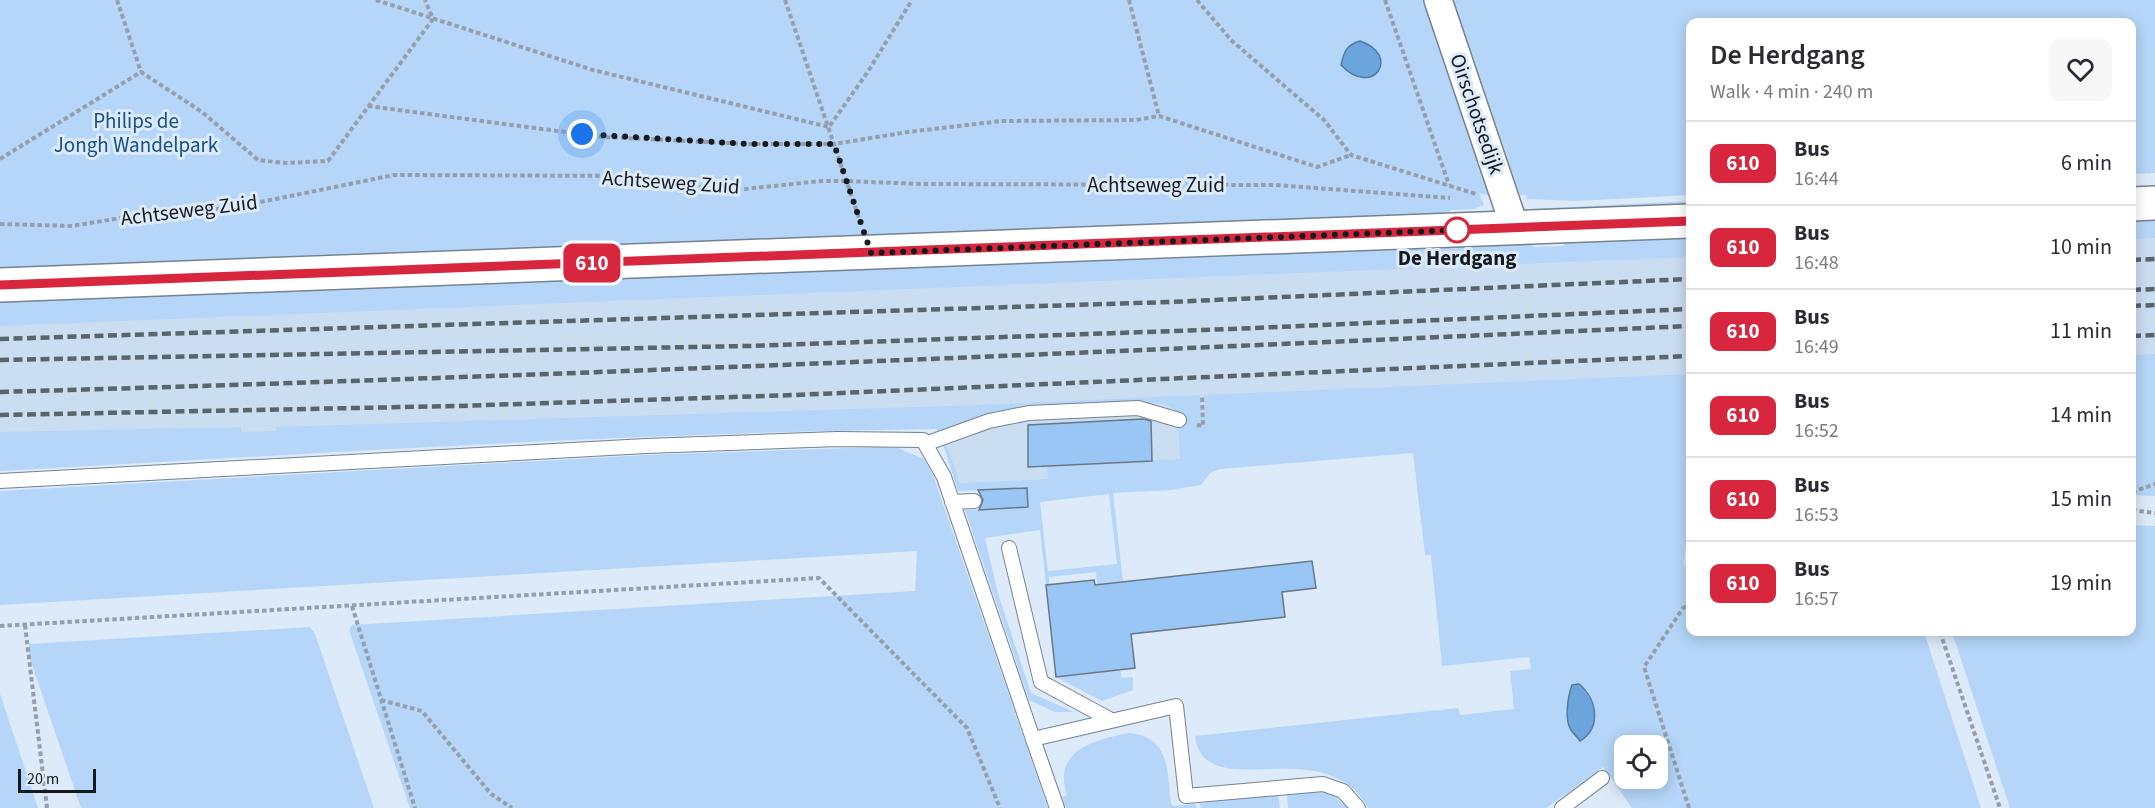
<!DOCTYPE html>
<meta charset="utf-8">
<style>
:root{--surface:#fff;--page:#f7f7f7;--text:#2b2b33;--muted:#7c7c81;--line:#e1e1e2}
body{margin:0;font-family:"Source Sans 3",sans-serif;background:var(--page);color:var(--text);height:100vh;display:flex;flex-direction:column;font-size:22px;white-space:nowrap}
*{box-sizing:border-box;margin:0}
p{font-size:20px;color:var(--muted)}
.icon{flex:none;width:33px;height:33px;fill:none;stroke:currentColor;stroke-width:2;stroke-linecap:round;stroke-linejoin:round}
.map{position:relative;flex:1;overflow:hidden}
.sheet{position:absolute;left:1686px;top:18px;width:450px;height:618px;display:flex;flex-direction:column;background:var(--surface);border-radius:12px;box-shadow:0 3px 15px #0003}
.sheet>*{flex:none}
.badge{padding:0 12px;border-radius:9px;font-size:21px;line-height:39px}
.buttons{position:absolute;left:1614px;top:735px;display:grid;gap:12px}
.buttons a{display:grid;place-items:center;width:54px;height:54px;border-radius:12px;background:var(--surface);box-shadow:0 3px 15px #0003;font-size:30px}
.scale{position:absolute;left:18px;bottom:15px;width:78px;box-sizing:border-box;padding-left:6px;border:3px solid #151a1f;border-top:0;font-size:16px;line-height:21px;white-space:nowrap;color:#151a1f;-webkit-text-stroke:4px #ddeaf9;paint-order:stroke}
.you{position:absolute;width:30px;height:30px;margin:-15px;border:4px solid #fff;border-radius:50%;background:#1a73e8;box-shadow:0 0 0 9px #1a73e833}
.map>.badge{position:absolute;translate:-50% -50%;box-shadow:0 0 0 3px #fff}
.round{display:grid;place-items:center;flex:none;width:63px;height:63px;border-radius:12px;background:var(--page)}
.headline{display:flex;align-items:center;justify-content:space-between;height:102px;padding:0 24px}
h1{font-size:28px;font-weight:600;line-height:45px}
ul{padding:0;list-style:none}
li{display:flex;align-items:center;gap:18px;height:84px;padding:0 24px;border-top:2px solid var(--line)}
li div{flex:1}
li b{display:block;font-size:22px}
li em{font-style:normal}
li .badge{min-width:66px;font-weight:700;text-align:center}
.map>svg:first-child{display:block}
.built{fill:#cbddf1}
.green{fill:#b5d6f8;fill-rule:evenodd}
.water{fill:#6ca4dd;stroke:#527ba4;stroke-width:1.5}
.building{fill:#99c6f5;stroke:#6b7783;stroke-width:1.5}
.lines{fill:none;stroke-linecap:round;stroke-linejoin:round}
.service-casing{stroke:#76828f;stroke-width:16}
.minor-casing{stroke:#76828f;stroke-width:30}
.tertiary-casing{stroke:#76828f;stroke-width:36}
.path{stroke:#959fab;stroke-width:4;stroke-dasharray:4.5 3;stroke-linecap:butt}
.service{stroke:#fff;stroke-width:14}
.minor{stroke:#fff;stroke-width:27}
.tertiary{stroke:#fff;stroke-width:33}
.rail{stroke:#5b636b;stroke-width:4.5;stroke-dasharray:9 4.5;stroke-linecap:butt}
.line-casing{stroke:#fff;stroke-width:14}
.line{stroke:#d7263d;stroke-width:9}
.walk{stroke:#151a1f;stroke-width:6;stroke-dasharray:0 10.8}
.stop-dot{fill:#fff;stroke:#d7263d;stroke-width:3}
.labels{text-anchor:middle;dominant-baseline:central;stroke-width:6;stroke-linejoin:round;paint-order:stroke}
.street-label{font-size:21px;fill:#151a1f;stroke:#ddeaf9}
.park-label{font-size:21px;fill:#165187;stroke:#ddeaf9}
.stop-label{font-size:21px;font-weight:bold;fill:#151a1f;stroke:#ddeaf9}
</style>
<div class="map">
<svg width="2155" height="808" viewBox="0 0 2155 808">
<rect width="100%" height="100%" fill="#ddeaf9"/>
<g class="built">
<polygon points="2155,225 2155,401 2132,404 2132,226"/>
<polygon points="1690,243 1690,425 1190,443 1191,472 960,483 937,418 0,461 0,323"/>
</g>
<g class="green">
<polygon points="0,0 1432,0 1490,196 1479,193 1484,205 1477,207 1476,209 1450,210 1450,216 0,272"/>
<polygon points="1453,0 2155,0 2155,173 2132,174 2132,22 1690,22 1690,195 1577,201 1527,199 1526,195 1520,195"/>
<polygon points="1690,201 1690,206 1540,212 1528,209"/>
<polygon points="2155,218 2155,238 2132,239 2132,219"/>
<polygon points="1690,236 1690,257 0,326 0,300 1532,242 1533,247 1564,246 1564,241"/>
<polygon points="2155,354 2155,496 2132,495 2132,355"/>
<path d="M1690 374V532L1687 533 1684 564 1690 572V632H1924L1981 808H1632L1603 767 1546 808H1368C1324 728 1204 808 1195 736L1458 708 1460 715 1514 709 1510 671 1531 669 1529 657 1442 666 1431 555H1425L1413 453 1220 469 1210 473 1201 485 1171 490 1113 493 1123 582 1097 585 1096 572 1049 577V585H1046L1040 530 985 538 998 594 1031 693 1074 712H1055L1029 700 965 510 1028 507 1027 488 958 491 943 444 946 443 960 483 1048 479 1047 465 1180 459 1178 416C1174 406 1168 405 1157 403L1009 409 985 415 938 432 936 429C623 433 312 454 0 471V432L241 427V432L276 431V427L981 405 1200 395 1201 412H1205L1204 395ZM1109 494 1117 564 1048 571 1040 502ZM1570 690H1588L1595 717 1580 738 1569 727ZM1624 746H1658V778H1624Z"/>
<polygon points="881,447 898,448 924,459 933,475 1048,808 410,808 349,630 352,625 915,591 917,551 0,605 0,491 646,455"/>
<polygon points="2132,525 2155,526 2155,808 2010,808 1952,632 2132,632"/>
<polygon points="310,627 315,634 374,808 81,808 29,656 29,644"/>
<polygon points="1120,670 1122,678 1133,677 1133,690 1102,701 1056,677"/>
<polygon points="0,694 38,808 0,808"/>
<path d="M1129 733C1171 737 1167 772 1171 804L1174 806 1195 804 1197 808H1066L1062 797 1067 795C1052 751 1093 740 1129 733Z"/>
<polygon points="1315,791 1331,794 1349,808 1288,808 1287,794"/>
<polygon points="1278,795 1280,808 1201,808 1199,803"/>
</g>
<g class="water">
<path d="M1360 41C1402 55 1373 99 1341 65 1344 52 1346 45 1360 41Z"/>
<path d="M1579 684C1597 698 1602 728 1580 741 1578 737 1574 735 1571 730 1564 720 1568 696 1572 685Z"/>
</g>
<g class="building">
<polygon points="1143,419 1151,421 1152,461 1028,467 1028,425"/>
<polygon points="1027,488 1028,507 979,510 983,500 978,490"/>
<polygon points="1312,561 1316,588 1282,592 1285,617 1131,634 1135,668 1056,677 1046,585 1094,580 1095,585"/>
</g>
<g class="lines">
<g class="service-casing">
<g id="service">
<polyline points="925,444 989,421 1029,413 1138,408 1179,420"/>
<polyline points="0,481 646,446 837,439 923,440 944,477 1033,739 1176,706 1186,796 1323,784 1343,791 1358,808"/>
<polyline points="952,502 974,501"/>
<polyline points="1009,548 1041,682 1111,720"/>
<polyline points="1033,739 1057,808"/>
<polyline points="1562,808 1602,778"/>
</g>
</g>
<g class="minor-casing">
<polyline id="minor" points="1438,0 1515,228"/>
</g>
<g class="tertiary-casing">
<g id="tertiary">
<polyline points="2132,204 2155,203"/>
<polyline points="0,285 1690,221"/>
</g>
</g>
<g class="path">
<polyline points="117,0 141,72"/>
<polyline points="376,0 593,70 829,127 867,73 912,0"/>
<polyline points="785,0 861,224"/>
<polyline points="1129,0 1159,116"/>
<polyline points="1197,0 1231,40 1324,120 1351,155 1476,194"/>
<polyline points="1385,0 1449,185"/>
<polyline points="368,106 603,137 749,144 834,144 908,132 1001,121 1136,120 1159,116 1317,167 1351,155"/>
<polyline points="0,159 141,72 202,112 258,160 285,163 328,161 433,19 425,0"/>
<polyline points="0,224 72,226 175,209 226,209 394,175 637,176 698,187 745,189 821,181 846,181 922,184 1275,185 1450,198"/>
<polyline points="1197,425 1203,426 1202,396"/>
<polyline points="2132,492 2155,484"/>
<polyline points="2132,510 2155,513"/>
<polyline points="352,606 415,808"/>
<polyline points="25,625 47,808"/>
<polyline points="0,626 819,578 967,728 1000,808"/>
<polyline points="1940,632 2000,808"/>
<polyline points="381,700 422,711 491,794 512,808"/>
<polyline points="1689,808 1644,667 1683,608 1690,605"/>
</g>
<use href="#service" class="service"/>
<use href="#minor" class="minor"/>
<use href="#tertiary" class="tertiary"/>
<g class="rail">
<polyline points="2132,260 2155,259"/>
<polyline points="2132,290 2155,289"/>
<polyline points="2132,306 2155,305"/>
<polyline points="2132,336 2155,335"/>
<polyline points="0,339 1169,302 1690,279"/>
<polyline points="0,360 748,346 1231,329 1690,309"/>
<path d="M0 392C564 376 1127 351 1690 326"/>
<polyline points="0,415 457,406 795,395 1690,356"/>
</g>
</g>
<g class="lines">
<g class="line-casing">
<polyline id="line" points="0,285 1690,221"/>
</g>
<use href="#line" class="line"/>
<polyline class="walk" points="582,134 749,144 834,144 871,253 1457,230"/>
</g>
<circle class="stop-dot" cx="1457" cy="230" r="12"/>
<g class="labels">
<g class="street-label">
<text transform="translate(1477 114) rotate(71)">Oirschotsedijk</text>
<text transform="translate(671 182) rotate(4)">Achtseweg Zuid</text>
<text x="1156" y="185">Achtseweg Zuid</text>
<text transform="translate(189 210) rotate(-7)">Achtseweg Zuid</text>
</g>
<g class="park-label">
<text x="136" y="121">Philips de<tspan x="136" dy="24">Jongh Wandelpark</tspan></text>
</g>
<g class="stop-label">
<text x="1457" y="258">De Herdgang</text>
</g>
</g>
</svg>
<div class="buttons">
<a><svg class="icon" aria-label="locate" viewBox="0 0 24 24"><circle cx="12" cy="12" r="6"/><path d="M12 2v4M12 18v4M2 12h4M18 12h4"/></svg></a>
</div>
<div class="scale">20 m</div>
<div class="you" style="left:582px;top:134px"></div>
<b class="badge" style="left:592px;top:263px;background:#d7263d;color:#fff">610</b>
<section class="sheet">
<div class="headline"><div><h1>De Herdgang</h1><p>Walk · 4 min · 240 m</p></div><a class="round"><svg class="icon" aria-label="heart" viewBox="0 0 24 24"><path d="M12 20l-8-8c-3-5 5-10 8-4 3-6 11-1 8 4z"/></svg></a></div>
<ul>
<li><span class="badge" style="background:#d7263d;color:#fff">610</span><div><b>Bus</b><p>16:44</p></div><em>6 min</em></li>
<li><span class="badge" style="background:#d7263d;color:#fff">610</span><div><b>Bus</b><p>16:48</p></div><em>10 min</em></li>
<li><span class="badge" style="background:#d7263d;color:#fff">610</span><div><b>Bus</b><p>16:49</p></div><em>11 min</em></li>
<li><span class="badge" style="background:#d7263d;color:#fff">610</span><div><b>Bus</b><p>16:52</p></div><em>14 min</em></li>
<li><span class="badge" style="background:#d7263d;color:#fff">610</span><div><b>Bus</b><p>16:53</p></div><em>15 min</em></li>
<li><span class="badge" style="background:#d7263d;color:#fff">610</span><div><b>Bus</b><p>16:57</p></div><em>19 min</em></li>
</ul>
</section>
</div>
